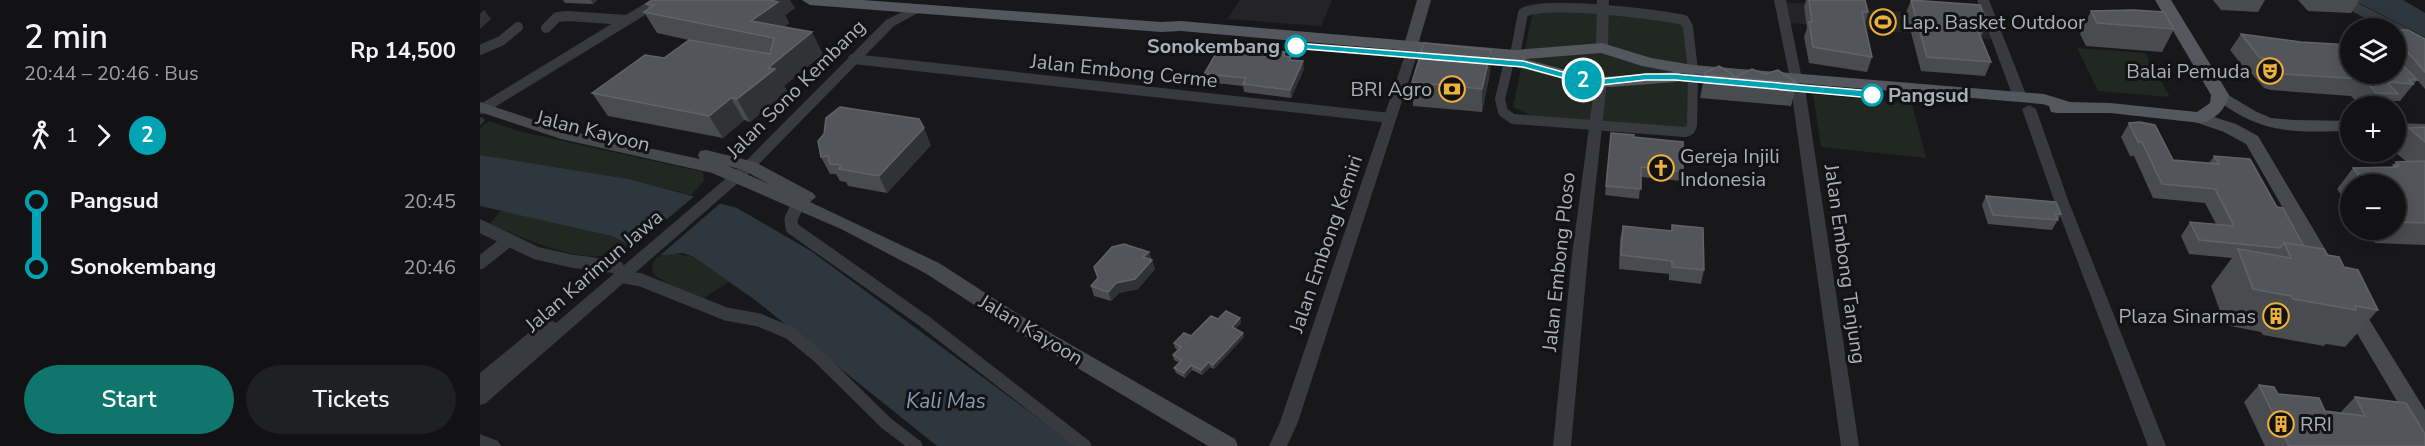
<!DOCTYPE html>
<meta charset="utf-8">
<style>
:root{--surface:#121214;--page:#1f2022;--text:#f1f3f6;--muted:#9c9ea0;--line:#313234;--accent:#0f766e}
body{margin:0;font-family:"Nunito Sans",sans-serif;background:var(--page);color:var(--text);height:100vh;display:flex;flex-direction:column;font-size:22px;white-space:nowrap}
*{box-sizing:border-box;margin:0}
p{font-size:20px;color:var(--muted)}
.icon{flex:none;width:33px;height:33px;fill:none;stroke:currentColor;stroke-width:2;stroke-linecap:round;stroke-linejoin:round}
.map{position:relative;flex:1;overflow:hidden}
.side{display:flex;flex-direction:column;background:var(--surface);width:480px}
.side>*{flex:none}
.badge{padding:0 12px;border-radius:20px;font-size:21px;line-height:39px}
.buttons{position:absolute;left:1860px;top:18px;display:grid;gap:12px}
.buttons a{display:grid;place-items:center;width:66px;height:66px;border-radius:50%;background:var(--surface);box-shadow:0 3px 15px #0003,0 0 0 2px var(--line);font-size:30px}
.map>.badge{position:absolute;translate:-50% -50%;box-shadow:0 0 0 3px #fff}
.legs{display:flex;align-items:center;gap:9px;height:66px;padding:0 24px;font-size:20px}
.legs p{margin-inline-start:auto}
.overview{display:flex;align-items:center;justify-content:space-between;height:102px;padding:0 24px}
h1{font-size:33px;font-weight:600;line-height:45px}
.button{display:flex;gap:12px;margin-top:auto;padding:12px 24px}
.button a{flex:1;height:69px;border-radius:36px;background:var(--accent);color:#fff;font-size:24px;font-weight:600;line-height:69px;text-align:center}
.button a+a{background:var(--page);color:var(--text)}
ul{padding:0 24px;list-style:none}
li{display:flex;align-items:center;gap:21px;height:66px;font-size:22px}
li i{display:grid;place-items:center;width:9px;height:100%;margin:0 8px;background:currentColor}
li i::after{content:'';width:15px;height:15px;margin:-8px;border:4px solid;border-radius:50%;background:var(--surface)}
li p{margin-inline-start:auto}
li:first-child i{background:linear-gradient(#0000 50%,currentColor 0)}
li:last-child i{background:linear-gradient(currentColor 50%,#0000 0)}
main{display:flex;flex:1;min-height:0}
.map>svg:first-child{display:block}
.built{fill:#242427}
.green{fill:#202821}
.water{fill:#2e373e}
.pier{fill:#18181a}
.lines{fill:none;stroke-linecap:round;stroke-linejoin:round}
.minor-far1{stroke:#393a3f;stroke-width:10}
.minor{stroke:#393a3f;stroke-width:13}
.tertiary{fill:#393a3f;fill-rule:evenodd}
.secondary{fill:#47494f;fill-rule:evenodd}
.primary{fill:#55575e;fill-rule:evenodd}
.wall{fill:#494b4f}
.shaded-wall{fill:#313235}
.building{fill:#54555b;stroke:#62636a;stroke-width:1.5}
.line-1{fill:#00a3b4;stroke:#fff;stroke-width:1.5}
.stop-1-dot{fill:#fff;stroke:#00a3b4;stroke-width:3}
.labels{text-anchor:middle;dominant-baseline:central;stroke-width:6;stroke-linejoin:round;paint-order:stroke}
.poi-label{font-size:20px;fill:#abafba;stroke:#131315;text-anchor:start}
.stop-label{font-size:20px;font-weight:bold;fill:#abafba;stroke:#131315;text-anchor:end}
.street-label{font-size:20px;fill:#abafba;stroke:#131315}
.water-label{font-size:21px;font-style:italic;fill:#839db4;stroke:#131315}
</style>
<main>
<section class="side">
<div class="overview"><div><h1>2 min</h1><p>20:44 – 20:46 · Bus</p></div><b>Rp 14,500</b></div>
<div class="legs"><svg class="icon" aria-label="walk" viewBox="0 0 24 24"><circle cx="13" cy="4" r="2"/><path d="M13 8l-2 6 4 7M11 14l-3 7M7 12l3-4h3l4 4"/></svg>1<svg class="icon" aria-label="forward" viewBox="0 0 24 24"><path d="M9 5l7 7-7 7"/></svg><b class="badge" style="background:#00a3b4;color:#fff">2</b></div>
<ul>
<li><i style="color:#00a3b4"></i><b>Pangsud</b><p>20:45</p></li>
<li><i style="color:#00a3b4"></i><b>Sonokembang</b><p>20:46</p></li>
</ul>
<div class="button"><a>Start</a><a>Tickets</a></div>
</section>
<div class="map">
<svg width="1945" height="446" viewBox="0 0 1945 446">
<rect width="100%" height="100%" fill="#18181a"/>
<g class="built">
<polygon points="760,0 852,0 841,26 747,19"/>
<polygon points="1304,2 1508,19 1517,40 1308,23"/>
</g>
<g class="green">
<polygon points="1053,11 1196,18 1206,27 1211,124 1200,130 1050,115 1033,107"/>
<polygon points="1384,17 1419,19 1422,29 1386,26"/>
<polygon points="1597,48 1665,53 1690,97 1618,91"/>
<polygon points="1333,94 1432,104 1446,158 1341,147"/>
<polygon points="9,121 38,131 223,172 224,181 211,195 149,179 0,155 0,128"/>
<path d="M21 210 131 236 151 245C116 274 47 239 10 224Z"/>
<path d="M192 253 214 257 250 281 220 301 175 276C167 259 178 256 192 253Z"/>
</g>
<g class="water">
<polygon points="1873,0 1923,0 1945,13 1945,37"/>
<polygon points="0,155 149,179 257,208 331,251 596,446 457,446 275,300 214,257 203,253 176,256 157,252 151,245 131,236 0,206"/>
</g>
<polygon class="pier" points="217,194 243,201 177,258 153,252 151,249"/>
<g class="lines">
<g class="minor-far1">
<polyline points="1861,0 1945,43"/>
<polyline points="66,28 77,17 87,16 147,20"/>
<polyline points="0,50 21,41 38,27"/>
<path d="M1035 55 1043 13C1061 0 1177 14 1204 20L1208 27 1213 70"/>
<polyline points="373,59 910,118"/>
<polyline points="1029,62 1020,99 1023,112 1033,119 1205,132 1210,130 1212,125 1213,78"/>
<polyline points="2,109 180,0"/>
</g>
<g class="minor">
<polyline points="318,204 311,219 312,228 444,321 605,446"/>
<polyline points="0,226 56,253 91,261 137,267"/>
<polyline points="0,263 29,240"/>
<polyline points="140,276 161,280 246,314 279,320 310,333 339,357 406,423 436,446"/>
</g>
<g class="tertiary">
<polygon points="1117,0 1129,0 1128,48 1122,52 1116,48"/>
<polygon points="1294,0 1306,0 1322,79 1321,82 1311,82 1310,79"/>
<polygon points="1497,0 1509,0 1547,97 1545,100 1535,100 1533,97"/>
<polygon points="434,6 438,7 438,13 414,26 274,169 6,403 0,405 0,373 63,321 69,319 76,323 264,163 406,20"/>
<polygon points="931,51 937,55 818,422 807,446 789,446 800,422 925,55"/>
<polygon points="1121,78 1127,82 1108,255 1091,446 1073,446 1092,255 1115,82"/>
<polygon points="1318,84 1325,88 1379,446 1361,446 1311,88"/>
<polygon points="1549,105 1556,109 1588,200 1686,446 1668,446 1574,200 1542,109"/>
<polygon points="0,434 18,441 21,446 0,446"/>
</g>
<g class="secondary">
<polygon points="937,0 951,0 938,45 931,49 924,45"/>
<path d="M1740 90 1775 111 1791 118 1813 120 1870 121V131C1812 132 1783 135 1734 98L1732 95Z"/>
<path d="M0 102 84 130 220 159 218 155 220 151 226 150 275 162 333 193 336 197 330 202 459 263 541 316 755 439 758 446H728L527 326 445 273 361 229 232 173 81 139 0 112ZM248 166 263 170 289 184Z"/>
<polygon points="1721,113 1756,124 1778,136 1857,269 1855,274 1848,276 1841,274 1766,144 1744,132 1715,122 1713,118"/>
<polygon points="1916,123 1945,124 1945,134 1916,133"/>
<polygon points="1872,301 1879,303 1945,410 1945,438 1937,435 1862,308 1865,303"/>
</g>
<path class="primary" d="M322 0H383L681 22 701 21 1035 50 1122 43 1171 58 1213 65 1564 94 1590 102 1630 103 1717 112 1730 103 1731 95 1675 0H1691L1749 95C1746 109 1735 120 1721 123L1630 113H1577L1571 112 1569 106 1562 104 1200 73 1204 77 1196 82 1130 87 1110 86 1033 66 1031 63 1033 60 701 31 681 32 330 5ZM1121 53 1162 66 1194 72 1121 77 1101 74 1045 59Z"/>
</g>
<g class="wall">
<polygon points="83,0 117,0 113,4 85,3"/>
<polygon points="1326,0 1385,0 1388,12 1385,24 1392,57 1387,72 1329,63 1324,37 1327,28 1324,7"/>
<polygon points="1431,0 1507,22 1502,35 1500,35 1511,62 1505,76 1441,71 1426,13"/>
<polygon points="1733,0 1785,0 1778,12 1741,10"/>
<polygon points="1818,0 1878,0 1879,1 1871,13 1828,11"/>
<polygon points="166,4 315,8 305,15 309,23 304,27 343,54 304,86 307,91 270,122 264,120 243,138 128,116 112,93 184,58 209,40 177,33 164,12 169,9"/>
<polygon points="1611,11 1694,29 1682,52 1606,46 1600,34"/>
<polygon points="1916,30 1945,39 1945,89 1916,55"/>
<polygon points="1761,34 1821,42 1937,80 1920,101 1913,101 1909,106 1880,106 1871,96 1791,90 1784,88 1772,74 1769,74 1750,50"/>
<polygon points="1011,50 1010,73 1002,112 933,106 932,82"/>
<polygon points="806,56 811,57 811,60 824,69 811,98 764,92 763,86 726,82 724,74"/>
<polygon points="1225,73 1256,77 1285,74 1317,83 1311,106 1220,98"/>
<polygon points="1649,123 1693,160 1729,163 1734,156 1797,207 1824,246 1847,255 1864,267 1898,310 1865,347 1846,344 1844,346 1783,335 1781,332 1745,325 1731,286 1752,258 1709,254 1701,236 1710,222 1736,224 1725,203 1673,198 1654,156 1650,156 1641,137"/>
<polygon points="1945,127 1945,245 1895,243 1886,230 1916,230 1916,184 1870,184 1870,208 1857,189 1873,168 1911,167 1916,162 1927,162 1915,152 1916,144 1929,128"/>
<polygon points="1131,133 1203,172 1201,181 1161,177 1159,199 1125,195"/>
<polygon points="451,145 407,193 368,186 366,182 360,181 356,174 350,174 341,157"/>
<polygon points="1506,196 1581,214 1572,230 1508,224 1502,205"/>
<polygon points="1192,225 1224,270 1221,284 1189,280 1189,274 1139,269 1140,240 1143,226 1191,231"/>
<polygon points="669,252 675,269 658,289 639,293 631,301 614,296 611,286"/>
<polygon points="760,318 761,323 755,328 764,337 734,369 730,367 722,375 712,370 705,378 696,373 694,368 700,363 694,360 693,355 698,350 695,348 694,343 711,336 738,319"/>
<polygon points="1779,385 1798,394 1845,411 1860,413 1875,397 1945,446 1785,446 1764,402"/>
</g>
<g class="shaded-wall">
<polygon points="111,0 117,0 113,4"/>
<polygon points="287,0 310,0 315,8 305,15 309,23 290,37 271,21"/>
<polygon points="4,10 11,19 0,29 0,14"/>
<polygon points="332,32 343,54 304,86 307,91 270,122 257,99 288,68"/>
<polygon points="1011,50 1010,73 1002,112 1002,89"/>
<polygon points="823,61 824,69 811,98 810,90"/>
<polygon points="251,98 264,120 243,138 229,116"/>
<polygon points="2,117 5,121 0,125 0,118"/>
<polygon points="444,128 451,145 407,193 399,176"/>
<polygon points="669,252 671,261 663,257"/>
<polygon points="672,260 675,269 658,289 639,293 631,301 628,292 636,283"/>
<polygon points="760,318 761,323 753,331 752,327"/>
<polygon points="763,333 764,337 734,369 733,365"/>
<polygon points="729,362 730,367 722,375 721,370"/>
<polygon points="711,365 712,370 705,378 704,373"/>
</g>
<g class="building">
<polygon points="172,0 290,0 298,2 271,21 332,32 288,68 295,69 257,99 251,98 229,116 112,93 165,55 184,58 209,40 290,54 294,38 164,12 174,5 166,4"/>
<polygon points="1329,0 1385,0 1388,12 1382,12 1392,57 1333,47 1329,22 1332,22"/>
<polygon points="1431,0 1500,5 1507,22 1494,21 1511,62 1447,57"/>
<polygon points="1654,10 1684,12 1694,29 1617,23 1611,11"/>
<polygon points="1916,30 1928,30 1945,39 1945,72 1924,48 1918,43 1916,43"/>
<polygon points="1761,34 1821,42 1870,45 1870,74 1916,74 1916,57 1937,80 1929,80 1933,84 1907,82 1918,94 1896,93 1884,79 1802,74 1795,71 1783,58 1780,58"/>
<polygon points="944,43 1011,50 1002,89 932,82"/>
<polygon points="738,50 782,55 788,54 790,51 805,52 804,56 811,57 809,60 823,61 810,90 763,84 766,78 724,74"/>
<polygon points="1239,66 1256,77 1272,69 1285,74 1298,70 1317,83 1225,75 1225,73"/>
<polygon points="360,107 439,119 444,128 399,176 359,169 361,165 350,164 348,156 341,157 338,141 344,134 346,118"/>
<polygon points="1660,122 1675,125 1693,160 1739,164 1734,156 1770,159 1797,207 1803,208 1824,246 1804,243 1800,248 1719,240 1710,222 1754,226 1735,189 1682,184 1662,142 1658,142 1649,123"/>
<polygon points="1945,127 1945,142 1929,128"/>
<polygon points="1131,133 1154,135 1153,137 1203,142 1203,172 1161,167 1161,189 1126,186"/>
<polygon points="1945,161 1945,223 1916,222 1916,184 1886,184 1873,168 1916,167 1914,165 1919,166 1916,162"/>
<polygon points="1506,196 1576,202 1581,214 1575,214 1578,220 1513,215"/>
<polygon points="1192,225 1223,228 1224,270 1192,267 1192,261 1141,255 1143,226 1192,231"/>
<polygon points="1804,243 1844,249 1847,255 1859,257 1864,267 1878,270 1898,310 1875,306 1876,310 1813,299 1811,296 1773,289 1758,249 1811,258"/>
<polygon points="644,244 669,252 663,257 672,260 655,279 636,283 628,292 611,286 618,278 614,267 632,247"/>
<polygon points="746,311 760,318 752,327 763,333 733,365 729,362 721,370 711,365 704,373 694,368 702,360 693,355 701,347 694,343 704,333 711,336 731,316 738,319"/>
<polygon points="1779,385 1794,387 1798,394 1839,398 1845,411 1885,416 1875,397 1926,403 1945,434 1945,446 1809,446"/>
</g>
<polygon class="line-1" points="816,43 1043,61 1101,77 1121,79 1166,74 1195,74 1392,91 1397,95 1392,98 1195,80 1166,80 1121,85 1101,83 1043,67 813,48 813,44"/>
<defs>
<g id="stadium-ring" transform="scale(1.35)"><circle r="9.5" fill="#131315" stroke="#eeb23c" stroke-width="1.5"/><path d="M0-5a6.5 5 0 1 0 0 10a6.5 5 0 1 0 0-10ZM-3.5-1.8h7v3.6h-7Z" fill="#eeb23c"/></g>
<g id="theatre-ring" transform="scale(1.35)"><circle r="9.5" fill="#131315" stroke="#eeb23c" stroke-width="1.5"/><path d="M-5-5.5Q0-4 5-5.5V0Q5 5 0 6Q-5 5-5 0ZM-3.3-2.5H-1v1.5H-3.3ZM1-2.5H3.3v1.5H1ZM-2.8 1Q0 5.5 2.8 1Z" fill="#eeb23c"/></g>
<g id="bank-ring" transform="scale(1.35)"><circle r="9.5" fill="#131315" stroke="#eeb23c" stroke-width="1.5"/><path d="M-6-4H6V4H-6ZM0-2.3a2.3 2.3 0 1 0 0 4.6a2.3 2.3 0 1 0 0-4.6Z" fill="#eeb23c"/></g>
<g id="church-ring" transform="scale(1.35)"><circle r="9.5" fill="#131315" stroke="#eeb23c" stroke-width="1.5"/><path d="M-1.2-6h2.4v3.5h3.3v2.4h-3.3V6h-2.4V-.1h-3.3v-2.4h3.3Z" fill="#eeb23c"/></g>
<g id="building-ring" transform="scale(1.35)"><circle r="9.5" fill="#131315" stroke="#eeb23c" stroke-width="1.5"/><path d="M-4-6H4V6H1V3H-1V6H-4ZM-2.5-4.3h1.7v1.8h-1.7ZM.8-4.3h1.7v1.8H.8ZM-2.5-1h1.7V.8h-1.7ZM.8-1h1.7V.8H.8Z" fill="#eeb23c"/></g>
</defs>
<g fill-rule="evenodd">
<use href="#stadium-ring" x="1403" y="22"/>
<use href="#theatre-ring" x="1790" y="71"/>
<use href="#bank-ring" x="972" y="89"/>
<use href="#church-ring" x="1181" y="168"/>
<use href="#building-ring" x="1796" y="316"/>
<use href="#building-ring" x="1801" y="424"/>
</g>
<g class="stop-1-dot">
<circle cx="816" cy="46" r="10"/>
<circle cx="1392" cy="95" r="10"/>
</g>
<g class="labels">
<g class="poi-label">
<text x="1422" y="22">Lap. Basket Outdoor</text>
<text x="1770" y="71" text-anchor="end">Balai Pemuda</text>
<text x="952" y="89" text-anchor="end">BRI Agro</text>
<text x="1200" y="156">Gereja Injili<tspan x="1200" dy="23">Indonesia</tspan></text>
<text x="1776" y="316" text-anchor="end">Plaza Sinarmas</text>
<text x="1820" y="424">RRI</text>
</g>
<g class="stop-label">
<text x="800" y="46">Sonokembang</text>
<text x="1408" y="95" text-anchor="start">Pangsud</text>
</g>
<g class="street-label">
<text transform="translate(644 71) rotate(6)">Jalan Embong Cerme</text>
<text transform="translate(316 89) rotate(-45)">Jalan Sono Kembang</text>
<text transform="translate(113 131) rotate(14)">Jalan Kayoon</text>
<text transform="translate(846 244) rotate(-71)">Jalan Embong Kemiri</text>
<text transform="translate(1079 262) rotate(-84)">Jalan Embong Ploso</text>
<text transform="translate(1365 264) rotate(82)">Jalan Embong Tanjung</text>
<text transform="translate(114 271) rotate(-41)">Jalan Karimun Jawa</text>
<text transform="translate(551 330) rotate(31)">Jalan Kayoon</text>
</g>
<g class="water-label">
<text x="466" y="401">Kali Mas</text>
</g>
</g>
</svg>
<div class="buttons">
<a><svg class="icon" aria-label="layers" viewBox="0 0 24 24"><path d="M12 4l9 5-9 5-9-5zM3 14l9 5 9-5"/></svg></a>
<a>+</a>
<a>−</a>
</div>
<b class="badge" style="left:1103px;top:80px;background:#00a3b4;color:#fff">2</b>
</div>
</main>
